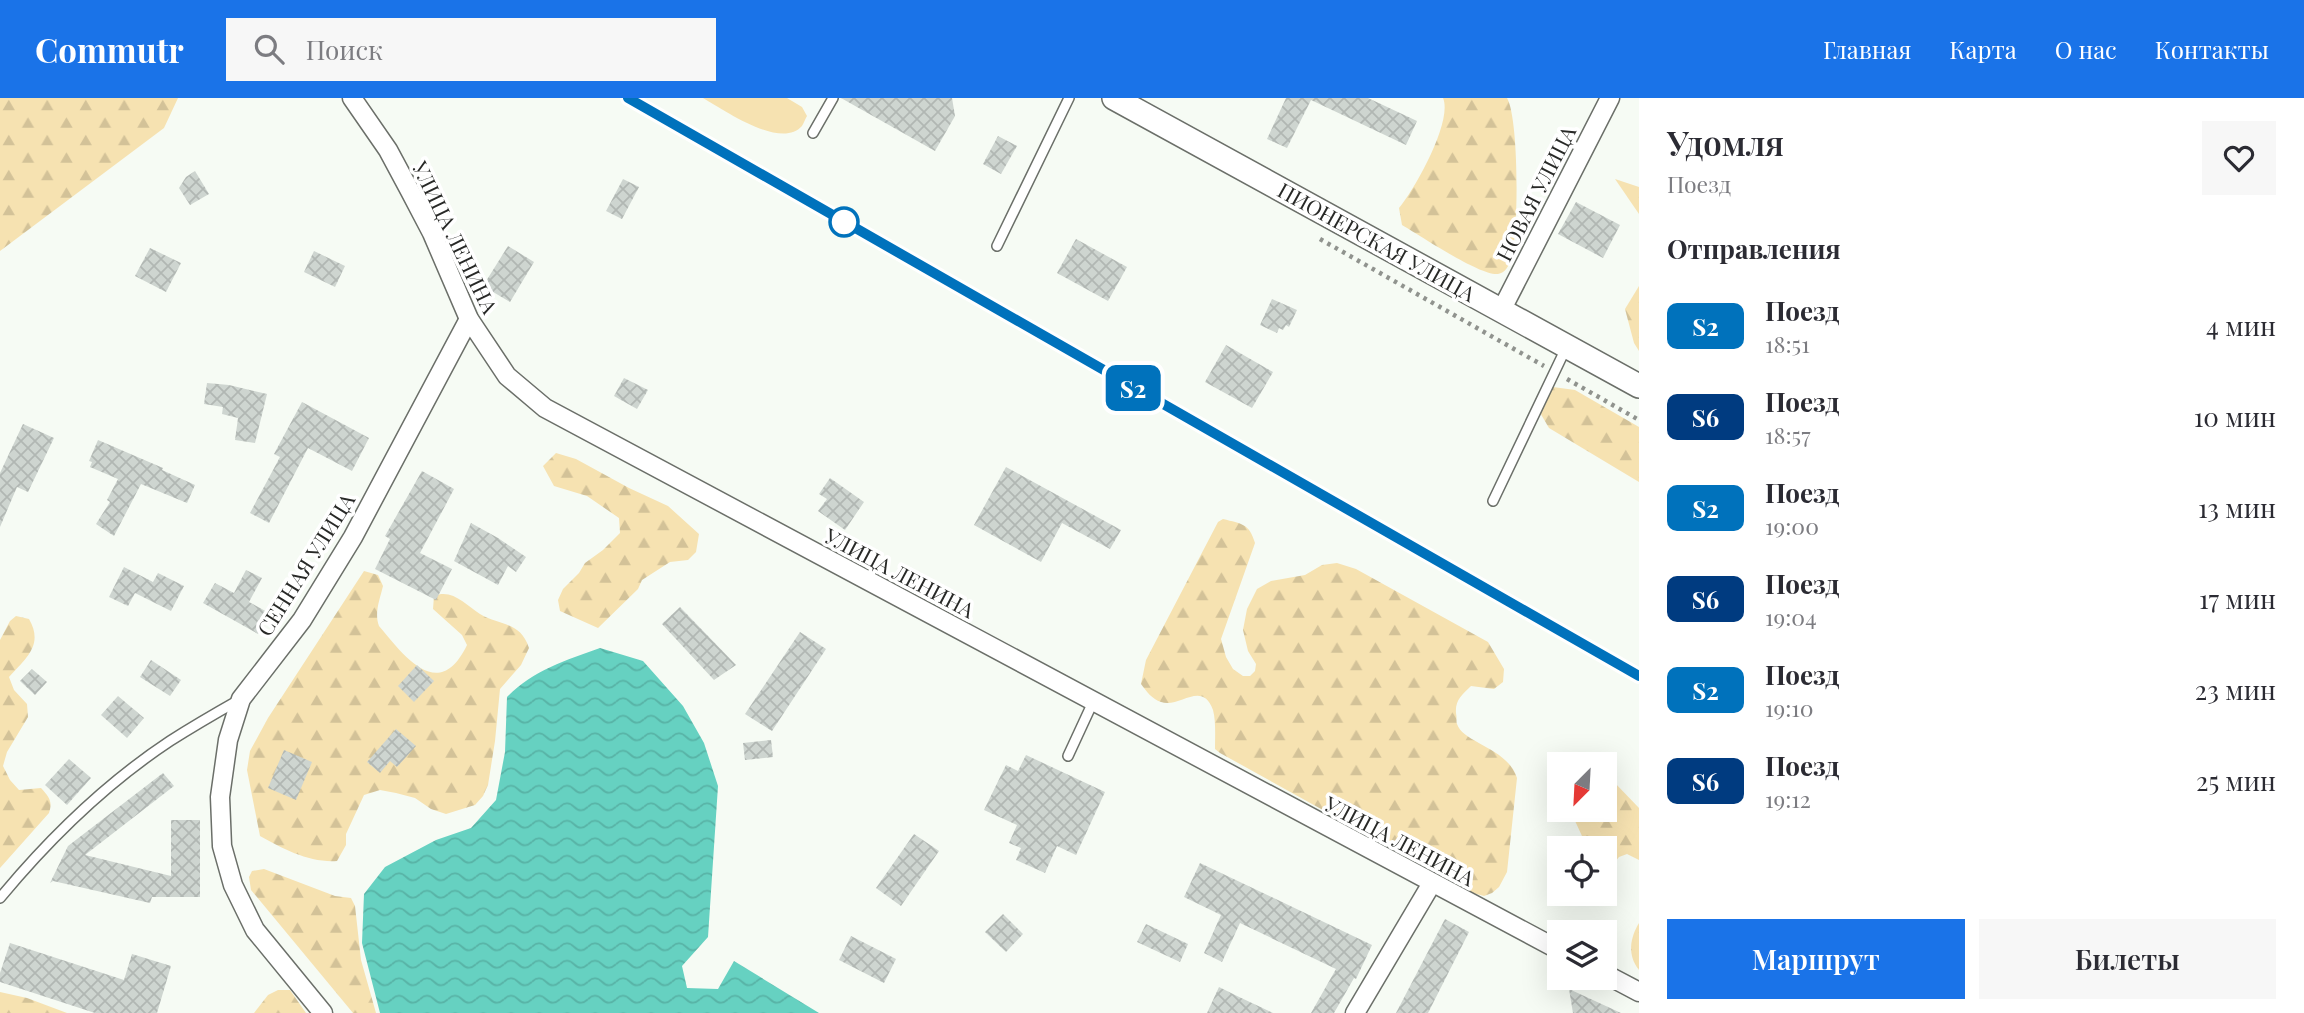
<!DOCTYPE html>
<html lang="ru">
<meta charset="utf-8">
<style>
:root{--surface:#fff;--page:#f7f7f7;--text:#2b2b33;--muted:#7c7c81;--accent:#1a73e8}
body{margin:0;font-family:"Playfair Display",serif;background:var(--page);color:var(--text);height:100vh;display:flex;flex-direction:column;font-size:26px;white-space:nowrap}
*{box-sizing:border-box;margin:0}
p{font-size:23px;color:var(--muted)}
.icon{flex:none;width:38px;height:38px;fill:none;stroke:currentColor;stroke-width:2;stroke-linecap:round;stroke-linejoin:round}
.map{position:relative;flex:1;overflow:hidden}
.panel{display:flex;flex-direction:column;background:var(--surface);width:665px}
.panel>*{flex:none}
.badge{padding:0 14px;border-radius:10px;font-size:24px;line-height:46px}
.needle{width:46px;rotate:204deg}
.tools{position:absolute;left:1547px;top:654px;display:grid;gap:14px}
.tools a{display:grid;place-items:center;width:70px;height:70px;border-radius:0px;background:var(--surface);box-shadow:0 7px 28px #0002;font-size:35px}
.map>.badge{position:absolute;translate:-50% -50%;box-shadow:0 0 0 4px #fff}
h2{padding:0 28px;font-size:26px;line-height:63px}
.round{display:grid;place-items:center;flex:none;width:74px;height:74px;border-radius:0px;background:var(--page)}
.head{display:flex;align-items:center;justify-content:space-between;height:119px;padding:0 28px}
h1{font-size:33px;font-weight:600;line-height:52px}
.action{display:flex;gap:14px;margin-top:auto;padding:14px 28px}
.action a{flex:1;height:80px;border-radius:0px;background:var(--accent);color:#fff;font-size:28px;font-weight:600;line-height:80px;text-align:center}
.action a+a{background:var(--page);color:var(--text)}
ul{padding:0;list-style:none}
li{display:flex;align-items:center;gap:21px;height:91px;padding:0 28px}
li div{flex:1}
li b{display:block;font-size:26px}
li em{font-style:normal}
li .badge{min-width:77px;font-weight:700;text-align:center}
header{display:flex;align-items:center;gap:42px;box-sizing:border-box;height:98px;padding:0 35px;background:var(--accent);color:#fff}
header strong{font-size:33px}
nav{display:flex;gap:38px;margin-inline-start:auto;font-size:24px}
.search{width:490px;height:63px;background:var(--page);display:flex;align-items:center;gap:18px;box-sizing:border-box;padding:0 24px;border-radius:0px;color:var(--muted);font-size:26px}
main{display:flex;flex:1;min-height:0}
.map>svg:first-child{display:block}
.grass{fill:#f6e2b1}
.forest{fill:url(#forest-firs)}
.water{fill:url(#water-waves)}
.building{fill:url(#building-cross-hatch)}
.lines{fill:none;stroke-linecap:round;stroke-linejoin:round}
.service-casing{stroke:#6b6f69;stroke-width:12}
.minor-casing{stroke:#6b6f69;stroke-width:21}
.tertiary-casing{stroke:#6b6f69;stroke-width:26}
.path{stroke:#90938e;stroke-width:4.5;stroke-dasharray:3.5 5;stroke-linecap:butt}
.service{stroke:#fff;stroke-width:9}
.minor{stroke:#fff;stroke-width:18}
.tertiary{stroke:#fff;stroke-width:23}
.rail-casing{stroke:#4a4b48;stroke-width:8}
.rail{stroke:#fff;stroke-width:5;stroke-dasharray:16;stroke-linecap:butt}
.line-casing{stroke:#fff;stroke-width:16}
.line{stroke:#0072bc;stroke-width:10}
.stop-dot{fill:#fff;stroke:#0072bc;stroke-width:3.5}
.labels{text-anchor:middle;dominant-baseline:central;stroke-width:7;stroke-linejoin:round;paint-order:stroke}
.street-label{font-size:21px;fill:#282927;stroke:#fff}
</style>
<header>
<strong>Commutr</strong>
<div class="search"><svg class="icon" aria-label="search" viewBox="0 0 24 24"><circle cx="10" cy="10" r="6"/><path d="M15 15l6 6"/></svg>Поиск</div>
<nav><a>Главная</a><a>Карта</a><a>О нас</a><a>Контакты</a></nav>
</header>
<main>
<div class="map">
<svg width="1639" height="915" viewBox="0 0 1639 915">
<defs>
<pattern id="forest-firs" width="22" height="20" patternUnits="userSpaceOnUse" patternTransform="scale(1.75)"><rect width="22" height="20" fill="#f6e2b1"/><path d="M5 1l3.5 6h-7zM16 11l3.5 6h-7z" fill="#d3c298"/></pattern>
<pattern id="water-waves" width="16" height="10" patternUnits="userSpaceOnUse" patternTransform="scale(1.75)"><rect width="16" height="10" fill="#66d1c1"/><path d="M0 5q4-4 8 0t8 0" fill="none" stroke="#58b3a6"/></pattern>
<pattern id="building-cross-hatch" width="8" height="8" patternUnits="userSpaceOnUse" patternTransform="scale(1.75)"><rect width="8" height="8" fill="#ced5d0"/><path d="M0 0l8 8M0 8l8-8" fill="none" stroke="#b1b7b3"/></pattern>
</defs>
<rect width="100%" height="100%" fill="#f6fbf4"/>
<path class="grass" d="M703 0H787L802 9 807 18C805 21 804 25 802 28 781 52 724 12 703 0Z"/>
<g class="forest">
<polygon points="0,0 178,0 164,30 0,153"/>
<path d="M1443 0H1507C1519 20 1519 137 1511 161 1509 168 1505 175 1498 176 1480 178 1421 138 1402 127L1399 110C1415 91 1453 23 1443 0Z"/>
<polygon points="1615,81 1639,89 1639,116"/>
<polygon points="1639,188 1639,253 1634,245 1625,211"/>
<polygon points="1553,289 1575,292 1639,329 1639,384 1549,330 1539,313 1545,294"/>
<polygon points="556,355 576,361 629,390 668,408 699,436 696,454 688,462 670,464 642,482 638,491 598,530 560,513 558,502 563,491 579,475 585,465 603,452 620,435 619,420 587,398 554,388 543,368"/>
<path d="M1223 421C1242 426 1249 425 1255 445L1221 541 1226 559 1233 571 1243 578H1250L1255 573 1256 566 1248 553 1243 532 1247 511 1257 491 1271 483 1305 477 1322 467 1337 465 1356 471 1488 544 1504 571 1503 584 1494 591 1471 588C1462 597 1455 602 1456 615 1457 619 1456 623 1457 626 1463 645 1508 650 1517 680L1507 774 1499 789 1492 795 1484 798 1473 795 1220 655 1215 651C1215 639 1216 623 1213 612 1202 581 1179 611 1161 604 1152 601 1147 594 1141 586L1146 562 1218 424Z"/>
<path d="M364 473 378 477 383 488C380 501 374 515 379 528 405 559 439 605 467 547L462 537 433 511 434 498C452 490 466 507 480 516 500 528 520 523 529 550L521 567 500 591 495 643 488 687 483 698 475 707 446 716 431 711 415 700 396 695 380 692 364 697 346 736V747L337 763C310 765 283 751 260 738L247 672 250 653 268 620Z"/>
<path d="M16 518 29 521C44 547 26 560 9 579L14 592 27 606 28 619 7 654 3 668 10 682 19 692 41 690C49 699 53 703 49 715L0 770V542L10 523Z"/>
<polygon points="1605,680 1614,684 1639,710 1639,762 1627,756 1619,759 1615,764 1605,787 1605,751 1588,751 1570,712 1605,712"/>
<polygon points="264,771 335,798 351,800 355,808 361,862 376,915 353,915 251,792 249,779 252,773"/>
<path d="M1639 825V872C1627 857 1630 840 1639 825Z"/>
<polygon points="278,892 290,892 306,915 254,915 268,897"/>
<polygon points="0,894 27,900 67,915 0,915"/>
</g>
<path class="water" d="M600 550 643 563 683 608 704 645 718 688 708 839 682 868 687 890 718 891 734 863 819 915H380L362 845 364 796 385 769 436 742 471 730 496 702 505 654 507 599C532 573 566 562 600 550Z"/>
<g class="building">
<polygon points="841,0 952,0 955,18 935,53"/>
<polygon points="1286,0 1368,0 1417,23 1406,47 1311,2 1287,50 1267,41"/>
<polygon points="998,38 1017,48 1001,76 983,66"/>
<polygon points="195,73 209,96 190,107 179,90 186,79"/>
<polygon points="623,81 639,89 622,121 606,113"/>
<polygon points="1576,104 1620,127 1603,160 1558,136"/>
<polygon points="1076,141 1127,169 1108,203 1057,175"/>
<polygon points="508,148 534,164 510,204 483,188"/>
<polygon points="150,150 181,165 166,194 135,178"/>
<polygon points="314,153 345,168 335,189 304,174"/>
<polygon points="1272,201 1297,212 1289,229 1286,227 1283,232 1279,230 1277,235 1260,227"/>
<polygon points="1226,247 1273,274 1252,310 1205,284"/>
<polygon points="624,280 648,292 637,311 614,298"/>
<polygon points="207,285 229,287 267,296 255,345 235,342 238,320 222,316 223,309 204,306"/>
<polygon points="302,304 369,340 352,373 308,350 269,425 250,415 280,359 274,356"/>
<polygon points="23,326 54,340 28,394 17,389 0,429 0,375"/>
<polygon points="98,342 163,370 162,372 195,387 187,405 141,386 114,438 96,426 110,404 107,402 118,381 90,369 92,364 89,363"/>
<polygon points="1006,369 1121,432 1110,451 1062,425 1041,464 974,427"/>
<polygon points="422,373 454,391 420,455 452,471 436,502 375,471 390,441 385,438"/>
<polygon points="830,380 864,404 845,432 818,413 827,401 819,396"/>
<polygon points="471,425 498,440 526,459 516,474 508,468 498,487 454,463"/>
<polygon points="124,469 153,484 158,475 184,488 171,513 135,495 128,508 109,499"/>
<polygon points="246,472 262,480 249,504 269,515 258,536 203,505 215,485 234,495"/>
<polygon points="680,509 736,567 714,582 662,526"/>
<polygon points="800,534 826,551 772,633 745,616"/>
<polygon points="151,562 181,582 170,598 140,579"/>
<polygon points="417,567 434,583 414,604 398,588"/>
<polygon points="32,571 47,584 35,597 20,583"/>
<polygon points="118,598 144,620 127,640 101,617"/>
<polygon points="396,631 416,648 397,669 390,663 380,675 367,664"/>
<polygon points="771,642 773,659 745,662 743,645"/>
<polygon points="284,652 312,664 296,702 268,690"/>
<polygon points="1026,657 1105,694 1076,757 1057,748 1045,775 1016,762 1021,750 1009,745 1017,727 984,712 1006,667 1018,673"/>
<polygon points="69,661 91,680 67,707 45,687"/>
<polygon points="163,675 174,688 85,757 171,778 171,722 200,722 200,799 152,799 150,805 53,783 50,785 68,748"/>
<polygon points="914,736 939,753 901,808 876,790"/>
<polygon points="1200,765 1372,847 1356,881 1354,880 1334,915 1311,915 1336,871 1240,825 1222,864 1204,855 1221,817 1184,799"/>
<polygon points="1003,816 1023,836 1006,854 985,834"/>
<polygon points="1445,821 1469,834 1428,915 1396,915"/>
<polygon points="1146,826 1188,846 1180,864 1137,844"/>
<polygon points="851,838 896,861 884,885 839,862"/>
<polygon points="10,845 124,882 132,856 171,868 157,915 95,915 0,884 0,875"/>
<polygon points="1219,889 1235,897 1273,915 1207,915"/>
<polygon points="1569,891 1621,915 1573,915"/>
</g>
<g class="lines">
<g class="service-casing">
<g id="service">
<polyline points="813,35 833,0"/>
<polyline points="997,148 1069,0"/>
<polyline points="1493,403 1566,250"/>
<polyline points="1068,658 1093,604"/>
<path d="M0 800C49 741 105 686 170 643 192 629 216 615 239 602"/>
</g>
</g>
<g class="minor-casing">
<g id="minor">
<polyline points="352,0 388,52 410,93 432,135 469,221 507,278 545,310 1559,852"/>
<polyline points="1502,211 1610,0"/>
<polyline points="1605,876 1639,894"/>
<polyline points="323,915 255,832 233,787 222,748 220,699 228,642 241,601 302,522 353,439 469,221"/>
<polyline points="1355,915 1432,785"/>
</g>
</g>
<g class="tertiary-casing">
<polyline id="tertiary" points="1114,0 1639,288"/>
</g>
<g class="path">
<polyline points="1320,141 1544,268"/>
<polyline points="1567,281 1639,322"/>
</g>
<use href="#service" class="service"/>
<use href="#minor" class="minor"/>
<use href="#tertiary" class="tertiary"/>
<g class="rail-casing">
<polyline id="rail" points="628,0 1639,578"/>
</g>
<use href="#rail" class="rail"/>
</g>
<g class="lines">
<g class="line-casing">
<polyline id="line" points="628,0 1639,578"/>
</g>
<use href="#line" class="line"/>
</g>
<circle class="stop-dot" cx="844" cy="124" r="14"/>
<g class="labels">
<g class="street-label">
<text transform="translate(1535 95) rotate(-63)">НОВАЯ УЛИЦА</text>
<text transform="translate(456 139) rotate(64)">УЛИЦА ЛЕНИНА</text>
<text transform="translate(1377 143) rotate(29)">ПИОНЕРСКАЯ УЛИЦА</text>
<text transform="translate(305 466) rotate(-58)">СЕННАЯ УЛИЦА</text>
<text transform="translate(900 474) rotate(28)">УЛИЦА ЛЕНИНА</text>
<text transform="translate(1400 742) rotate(28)">УЛИЦА ЛЕНИНА</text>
</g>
</g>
</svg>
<div class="tools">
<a><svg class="needle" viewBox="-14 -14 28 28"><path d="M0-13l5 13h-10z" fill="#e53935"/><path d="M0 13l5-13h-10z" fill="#7c7c81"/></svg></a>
<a><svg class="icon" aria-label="locate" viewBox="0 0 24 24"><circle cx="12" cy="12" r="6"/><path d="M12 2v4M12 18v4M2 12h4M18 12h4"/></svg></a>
<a><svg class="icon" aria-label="layers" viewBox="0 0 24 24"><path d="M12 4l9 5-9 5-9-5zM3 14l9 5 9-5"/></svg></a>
</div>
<b class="badge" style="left:1133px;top:290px;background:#0072bc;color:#fff">S2</b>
</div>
<section class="panel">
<div class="head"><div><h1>Удомля</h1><p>Поезд</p></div><a class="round"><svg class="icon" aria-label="heart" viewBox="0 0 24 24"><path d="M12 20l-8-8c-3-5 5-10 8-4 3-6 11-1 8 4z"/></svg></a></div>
<h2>Отправления</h2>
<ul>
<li><span class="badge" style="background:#0072bc;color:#fff">S2</span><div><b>Поезд</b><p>18:51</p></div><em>4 мин</em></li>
<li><span class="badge" style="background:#003b80;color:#fff">S6</span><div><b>Поезд</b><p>18:57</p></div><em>10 мин</em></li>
<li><span class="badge" style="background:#0072bc;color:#fff">S2</span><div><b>Поезд</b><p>19:00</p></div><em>13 мин</em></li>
<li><span class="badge" style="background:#003b80;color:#fff">S6</span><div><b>Поезд</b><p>19:04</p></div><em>17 мин</em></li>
<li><span class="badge" style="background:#0072bc;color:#fff">S2</span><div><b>Поезд</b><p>19:10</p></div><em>23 мин</em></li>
<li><span class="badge" style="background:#003b80;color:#fff">S6</span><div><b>Поезд</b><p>19:12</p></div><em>25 мин</em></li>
</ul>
<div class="action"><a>Маршрут</a><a>Билеты</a></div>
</section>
</main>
